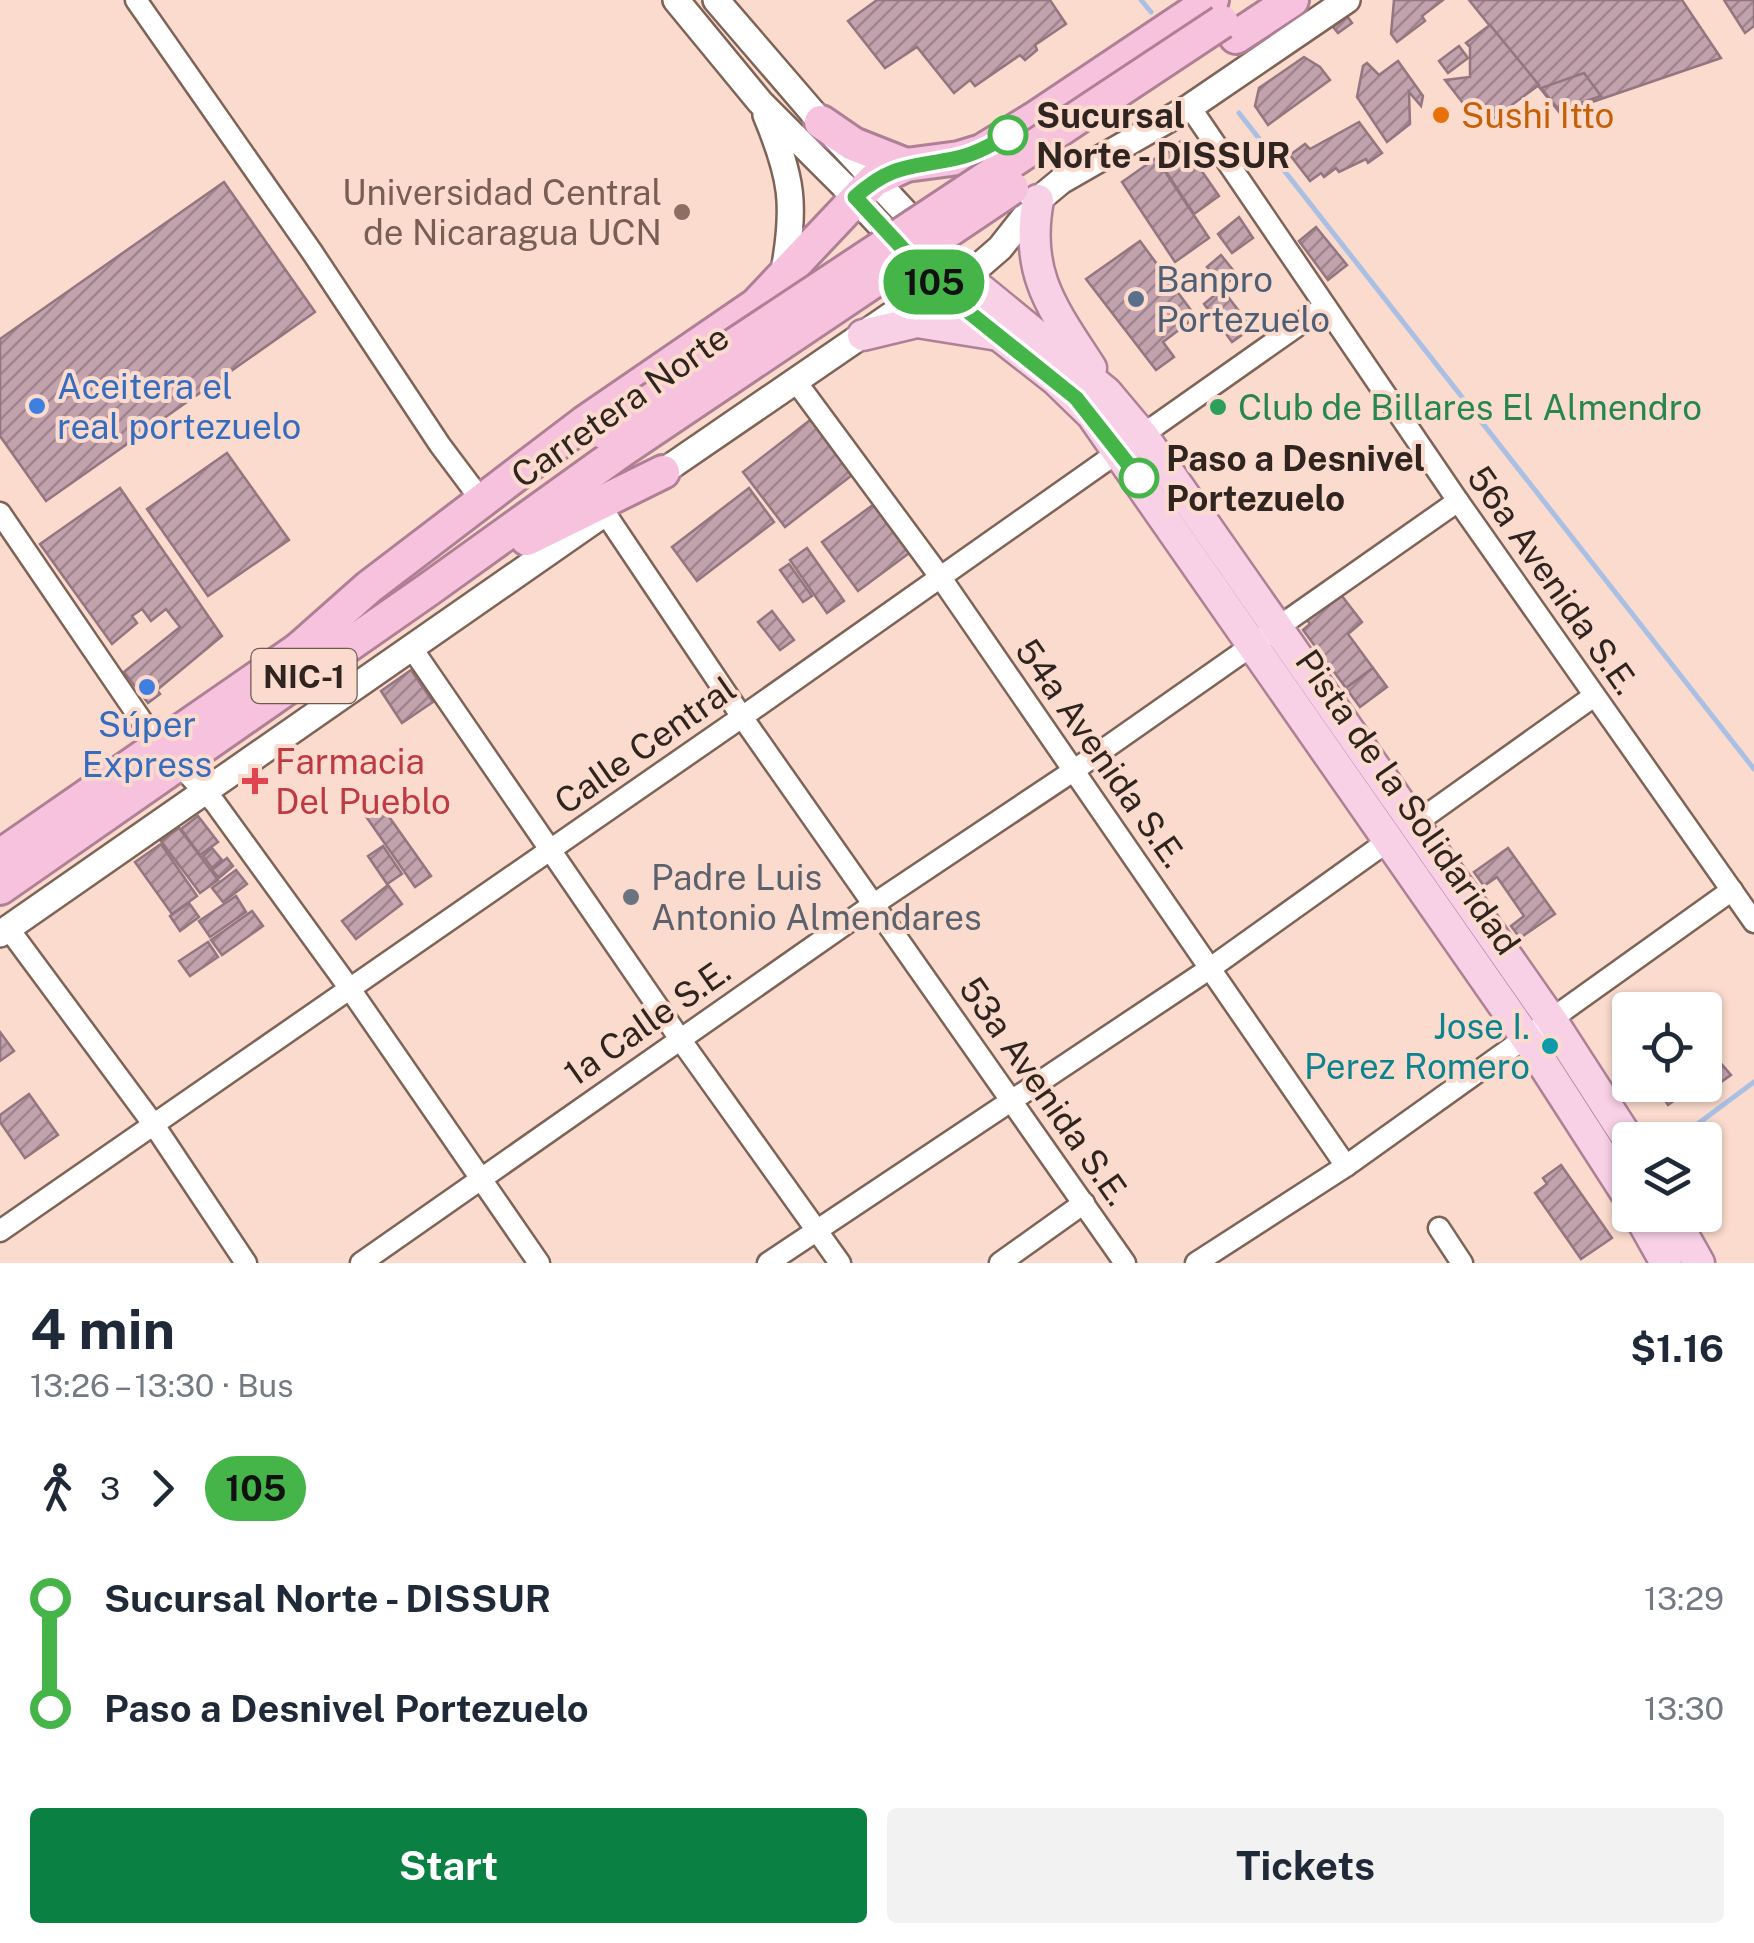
<!DOCTYPE html>
<meta charset="utf-8">
<style>
:root{--surface:#fff;--page:#f2f2f3;--text:#1f2937;--muted:#747a83;--accent:#0b8043}
body{margin:0;font-family:"Public Sans",sans-serif;background:var(--page);color:var(--text);height:100vh;display:flex;flex-direction:column;font-size:38px;white-space:nowrap}
*{box-sizing:border-box;margin:0}
p{font-size:32px;color:var(--muted)}
.icon{flex:none;width:55px;height:55px;fill:none;stroke:currentColor;stroke-width:2;stroke-linecap:round;stroke-linejoin:round}
.map{position:relative;height:1263px;overflow:hidden}
.side{display:flex;flex-direction:column;background:var(--surface);flex:1}
.side>*{flex:none}
.badge{padding:0 20px;border-radius:32px;font-size:35px;line-height:65px}
.tools{position:absolute;left:1612px;top:992px;display:grid;gap:20px}
.tools a{display:grid;place-items:center;width:110px;height:110px;border-radius:10px;background:var(--surface);box-shadow:0 2px 8px #0004;font-size:50px}
.map>.badge{position:absolute;translate:-50% -50%;box-shadow:0 0 0 5px #fff}
.legs{display:flex;align-items:center;gap:15px;height:110px;padding:0 30px;font-size:32px}
.legs p{margin-inline-start:auto}
.head{display:flex;align-items:center;justify-content:space-between;height:170px;padding:0 30px}
h1{font-size:55px;font-weight:700;line-height:75px}
.cta{display:flex;gap:20px;margin-top:auto;padding:20px 30px}
.cta a{flex:1;height:115px;border-radius:10px;background:var(--accent);color:#fff;font-size:40px;font-weight:700;line-height:115px;text-align:center}
.cta a+a{background:var(--page);color:var(--text)}
ul{padding:0 30px;list-style:none}
li{display:flex;align-items:center;gap:35px;height:110px;font-size:38px}
li i{display:grid;place-items:center;width:15px;height:100%;margin:0 12px;background:currentColor}
li i::after{content:'';width:25px;height:25px;margin:-12px;border:8px solid;border-radius:50%;background:var(--surface)}
li p{margin-inline-start:auto}
li:first-child i{background:linear-gradient(#0000 50%,currentColor 0)}
li:last-child i{background:linear-gradient(currentColor 50%,#0000 0)}
.map>svg:first-child{display:block}
.lines{fill:none;stroke-linecap:round;stroke-linejoin:round}
.stream{stroke:#aabfe4;stroke-width:5}
.building{fill:url(#building-hatch);stroke:#937680;stroke-width:2.5}
.minor-casing{stroke:#7e6357;stroke-width:25}
.tertiary-casing{stroke:#7e6357;stroke-width:30}
.primary-casing{stroke:#af8095;stroke-width:35}
.trunk-casing{stroke:#af8095;stroke-width:38}
.minor{stroke:#fff;stroke-width:20}
.tertiary{stroke:#fff;stroke-width:25}
.primary{stroke:#f8d1e6;stroke-width:30}
.trunk{stroke:#f6c2de;stroke-width:32}
.trunk-bridge-casing{stroke:#af8095;stroke-width:38;stroke-linecap:butt}
.trunk-bridge{stroke:#f6c2de;stroke-width:32}
.line-1-casing{stroke:#fff;stroke-width:22}
.line-1{stroke:#45b549;stroke-width:15}
.food-dot{fill:#e8710a;stroke:#fadbcd;stroke-width:4}
.stop-1-dot{fill:#fff;stroke:#45b549;stroke-width:5}
.education-dot{fill:#8d6e63;stroke:#fadbcd;stroke-width:4}
.service-dot{fill:#5c6f8a;stroke:#fadbcd;stroke-width:4}
.shop-dot{fill:#3f7fe0;stroke:#fadbcd;stroke-width:4}
.leisure-dot{fill:#2e9e5b;stroke:#fadbcd;stroke-width:4}
.health-dot{fill:#e0444e;stroke:#fadbcd;stroke-width:4}
.worship-dot{fill:#6b7280;stroke:#fadbcd;stroke-width:4}
.culture-dot{fill:#0f9aa8;stroke:#fadbcd;stroke-width:4}
.labels{text-anchor:middle;dominant-baseline:central;stroke-width:8;stroke-linejoin:round;paint-order:stroke}
.shield{fill:#fadbcd;stroke:#6c5b53;stroke-width:2.5}
.shield-label{font-size:32px;font-weight:bold;fill:#2f241f}
.stop-label{font-size:35px;font-weight:bold;fill:#2f241f;stroke:#fadbcd;text-anchor:start}
.food-label{font-size:35px;fill:#c56008;stroke:#fadbcd;text-anchor:start}
.education-label{font-size:35px;fill:#785e54;stroke:#fadbcd;text-anchor:end}
.service-label{font-size:35px;fill:#4e5e75;stroke:#fadbcd;text-anchor:start}
.shop-label{font-size:35px;fill:#366cbe;stroke:#fadbcd;text-anchor:start}
.street-label{font-size:35px;fill:#2f241f;stroke:#fadbcd}
.leisure-label{font-size:35px;fill:#27864d;stroke:#fadbcd;text-anchor:start}
.health-label{font-size:35px;fill:#be3a42;stroke:#fadbcd;text-anchor:start}
.worship-label{font-size:35px;fill:#5b616d;stroke:#fadbcd;text-anchor:start}
.culture-label{font-size:35px;fill:#0d838f;stroke:#fadbcd;text-anchor:end}
</style>
<div class="map">
<svg width="1754" height="1263" viewBox="0 0 1754 1263">
<defs>
<pattern id="building-hatch" width="6" height="6" patternUnits="userSpaceOnUse" patternTransform="scale(2.5)"><rect width="6" height="6" fill="#c2a2ad"/><path d="M-1 1l2-2M0 6l6-6M5 7l2-2" fill="none" stroke="#9e848c"/></pattern>
</defs>
<rect width="100%" height="100%" fill="#fadbcd"/>
<g class="lines">
<g class="stream">
<polyline points="1141,0 1151,12"/>
<polyline points="1239,113 1754,769"/>
<polyline points="1676,1140 1754,1082"/>
</g>
</g>
<g class="building">
<polygon points="877,0 1050,0 1066,24 1035,45 1037,50 1025,60 1020,55 975,86 970,80 954,93 917,47 885,68 848,21"/>
<polygon points="1394,0 1443,0 1422,16 1425,21 1397,42 1391,34"/>
<polygon points="1469,0 1682,0 1721,58 1560,113"/>
<polygon points="1724,0 1754,0 1754,26 1745,33"/>
<polygon points="1347,16 1352,23 1338,33 1333,27"/>
<polygon points="1490,25 1539,85 1490,121 1477,121 1445,80 1470,77 1470,47 1466,43"/>
<polygon points="1459,46 1468,58 1448,73 1439,61"/>
<polygon points="1304,57 1320,67 1330,80 1268,125 1255,106 1259,88"/>
<polygon points="1398,61 1423,96 1421,106 1409,92 1410,124 1387,142 1357,97 1363,66 1367,63 1379,75"/>
<polygon points="1584,73 1601,96 1559,110 1541,88"/>
<polygon points="1359,122 1382,153 1368,163 1366,159 1339,172 1336,168 1324,177 1321,173 1310,181 1290,155 1305,144 1310,149"/>
<polygon points="1181,141 1219,196 1194,214 1157,158"/>
<polygon points="1156,158 1209,238 1175,262 1122,182"/>
<polygon points="224,182 315,312 46,501 0,436 0,339"/>
<polygon points="1239,217 1253,238 1232,253 1218,234"/>
<polygon points="1316,227 1347,265 1328,280 1299,241"/>
<polygon points="1140,241 1196,317 1163,342 1174,357 1156,370 1086,279"/>
<polygon points="1221,255 1237,275 1223,286 1207,267"/>
<polygon points="1222,289 1252,328 1232,342 1204,304"/>
<polygon points="814,417 856,472 785,527 743,472"/>
<polygon points="227,453 289,540 208,596 147,509"/>
<polygon points="120,488 222,636 157,690 160,694 148,703 124,672 180,627 166,609 151,621 142,609 132,616 137,623 112,644 40,544"/>
<polygon points="749,488 774,522 697,581 672,547"/>
<polygon points="877,502 912,551 858,591 822,542"/>
<polygon points="807,548 844,601 827,613 790,560"/>
<polygon points="789,564 812,596 803,602 780,570"/>
<polygon points="1342,596 1362,622 1348,634 1373,668 1346,688 1303,630 1310,624 1306,619 1331,600 1333,602"/>
<polygon points="772,611 794,640 780,650 758,622"/>
<polygon points="1373,668 1387,687 1360,707 1346,688"/>
<polygon points="411,670 433,702 402,723 381,691"/>
<polygon points="380,804 431,876 415,887 365,815"/>
<polygon points="198,816 218,842 200,855 181,829"/>
<polygon points="179,828 218,880 200,893 161,841"/>
<polygon points="161,844 197,896 172,914 135,862"/>
<polygon points="383,846 402,874 387,884 368,856"/>
<polygon points="212,848 222,860 212,868 203,856"/>
<polygon points="1508,848 1555,914 1520,938 1511,926 1524,916 1497,877 1484,886 1474,872"/>
<polygon points="227,858 233,866 219,878 212,870"/>
<polygon points="236,870 247,884 223,902 212,888"/>
<polygon points="388,885 402,904 356,939 342,921"/>
<polygon points="236,896 246,912 210,937 199,921"/>
<polygon points="189,903 199,917 180,931 170,916"/>
<polygon points="252,911 263,926 222,955 211,940"/>
<polygon points="208,942 218,957 190,976 179,961"/>
<polygon points="0,1032 14,1051 0,1061"/>
<polygon points="1705,1035 1717,1049 1712,1053 1731,1075 1711,1089 1707,1084 1696,1093 1692,1088 1668,1105 1655,1085 1705,1085"/>
<polygon points="29,1094 58,1135 25,1158 0,1122 0,1115"/>
<polygon points="1561,1165 1612,1238 1581,1259 1535,1193 1547,1184 1543,1178"/>
</g>
<g class="lines">
<g class="minor-casing">
<g id="minor">
<polyline points="136,0 312,252 440,445 482,501"/>
<polyline points="1190,107 1458,501 1754,922"/>
<polyline points="797,383 941,578 1346,1166"/>
<polyline points="0,513 152,736 215,803 350,989 539,1263"/>
<polyline points="605,513 742,717 1125,1263"/>
<polyline points="411,647 680,1039 840,1263"/>
<polyline points="1413,825 1594,696"/>
<polyline points="8,928 154,1125 246,1263"/>
<polyline points="1439,1228 1462,1263"/>
<polyline points="0,1231 742,717 1324,307"/>
<polyline points="361,1263 874,904 1073,771 1458,501"/>
<polyline points="768,1263 1212,967 1388,841"/>
<polyline points="1000,1263 1084,1203"/>
<polyline points="1196,1263 1346,1166 1732,890"/>
</g>
</g>
<g class="tertiary-casing">
<g id="tertiary">
<polyline points="676,0 760,102 844,186 940,289"/>
<polyline points="716,0 821,122 963,275"/>
<path d="M766 115C792 177 796 205 784 271"/>
<polyline points="651,480 890,316 978,267 1000,248 1038,200 1061,181 1190,107 1347,0"/>
<polyline points="0,934 602,515"/>
</g>
</g>
<g class="primary-casing">
<g id="primary">
<path d="M1038 200C1024 274 1053 309 1091 368"/>
<polyline points="963,275 1106,392 1143,436 1552,1021 1630,1142"/>
<polyline points="940,289 1056,380 1092,415 1527,1039 1630,1199"/>
<polyline points="863,335 917,322 992,334"/>
<polyline points="1639,1215 1666,1263"/>
<polyline points="1672,1215 1699,1263"/>
</g>
</g>
<g class="trunk-casing">
<g id="trunk">
<polyline points="1236,37 1292,0"/>
<polyline points="821,122 853,144 906,165"/>
<polyline points="527,539 663,472"/>
<polyline points="299,649 369,587 584,423 756,305 874,180 906,165 959,158 982,151 1034,119 1212,0"/>
<polyline points="0,856 315,638"/>
<polyline points="0,888 429,589 621,451"/>
</g>
</g>
<use href="#minor" class="minor"/>
<use href="#tertiary" class="tertiary"/>
<use href="#primary" class="primary"/>
<use href="#trunk" class="trunk"/>
<g class="trunk-bridge-casing">
<g id="trunk-bridge">
<polyline points="603,432 1222,22"/>
<polyline points="621,451 1012,188"/>
</g>
</g>
<use href="#trunk-bridge" class="trunk-bridge"/>
</g>
<g class="lines">
<g class="line-1-casing">
<path id="line-1" d="M1008 135C992 145 976 154 957 158 911 168 893 163 855 197L940 289 1076 398 1139 478"/>
</g>
<use href="#line-1" class="line-1"/>
</g>
<circle class="food-dot" cx="1441" cy="115" r="10"/>
<g class="stop-1-dot">
<circle cx="1008" cy="135" r="18"/>
<circle cx="1139" cy="478" r="18"/>
</g>
<circle class="education-dot" cx="682" cy="212" r="10"/>
<circle class="service-dot" cx="1136" cy="299" r="10"/>
<g class="shop-dot">
<circle cx="37" cy="406" r="10"/>
<circle cx="147" cy="687" r="10"/>
</g>
<circle class="leisure-dot" cx="1218" cy="407" r="10"/>
<path class="health-dot" d="M250 766h10v10h10v10h-10v10h-10v-10h-10v-10h10z"/>
<circle class="worship-dot" cx="631" cy="897" r="10"/>
<circle class="culture-dot" cx="1550" cy="1046" r="10"/>
<g class="labels">
<rect class="shield" x="251.5" y="649" width="105" height="54" rx="8"/>
<g class="shield-label">
<text x="304" y="676">NIC-1</text>
</g>
<g class="stop-label">
<text x="1036" y="115">Sucursal<tspan x="1036" dy="40">Norte - DISSUR</tspan></text>
<text x="1166" y="458">Paso a Desnivel<tspan x="1166" dy="40">Portezuelo</tspan></text>
</g>
<g class="food-label">
<text x="1461" y="115">Sushi Itto</text>
</g>
<g class="education-label">
<text x="662" y="192">Universidad Central<tspan x="662" dy="40">de Nicaragua UCN</tspan></text>
</g>
<g class="service-label">
<text x="1156" y="279">Banpro<tspan x="1156" dy="40">Portezuelo</tspan></text>
</g>
<g class="shop-label">
<text x="57" y="386">Aceitera el<tspan x="57" dy="40">real portezuelo</tspan></text>
<text x="147" y="724" text-anchor="middle">Súper<tspan x="147" dy="40">Express</tspan></text>
</g>
<g class="street-label">
<text transform="translate(620 406) rotate(-35)">Carretera Norte</text>
<text transform="translate(1553 580) rotate(55)">56a Avenida S.E.</text>
<text transform="translate(645 745) rotate(-35)">Calle Central</text>
<text transform="translate(1101 753) rotate(55)">54a Avenida S.E.</text>
<text transform="translate(1408 802) rotate(55)">Pista de la Solidaridad</text>
<text transform="translate(647 1022) rotate(-35)">1a Calle S.E.</text>
<text transform="translate(1045 1091) rotate(55)">53a Avenida S.E.</text>
</g>
<g class="leisure-label">
<text x="1238" y="407">Club de Billares El Almendro</text>
</g>
<g class="health-label">
<text x="275" y="761">Farmacia<tspan x="275" dy="40">Del Pueblo</tspan></text>
</g>
<g class="worship-label">
<text x="651" y="877">Padre Luis<tspan x="651" dy="40">Antonio Almendares</tspan></text>
</g>
<g class="culture-label">
<text x="1530" y="1026">Jose I.<tspan x="1530" dy="40">Perez Romero</tspan></text>
</g>
</g>
</svg>
<div class="tools">
<a><svg class="icon" aria-label="locate" viewBox="0 0 24 24"><circle cx="12" cy="12" r="6"/><path d="M12 2v4M12 18v4M2 12h4M18 12h4"/></svg></a>
<a><svg class="icon" aria-label="layers" viewBox="0 0 24 24"><path d="M12 4l9 5-9 5-9-5zM3 14l9 5 9-5"/></svg></a>
</div>
<b class="badge" style="left:934px;top:282px;background:#45b549;color:#111">105</b>
</div>
<section class="side">
<div class="head"><div><h1>4 min</h1><p>13:26 – 13:30 · Bus</p></div><b>$1.16</b></div>
<div class="legs"><svg class="icon" aria-label="walk" viewBox="0 0 24 24"><circle cx="13" cy="4" r="2"/><path d="M13 8l-2 6 4 7M11 14l-3 7M7 12l3-4h3l4 4"/></svg>3<svg class="icon" aria-label="forward" viewBox="0 0 24 24"><path d="M9 5l7 7-7 7"/></svg><b class="badge" style="background:#45b549;color:#111">105</b></div>
<ul>
<li><i style="color:#45b549"></i><b>Sucursal Norte - DISSUR</b><p>13:29</p></li>
<li><i style="color:#45b549"></i><b>Paso a Desnivel Portezuelo</b><p>13:30</p></li>
</ul>
<div class="cta"><a>Start</a><a>Tickets</a></div>
</section>
